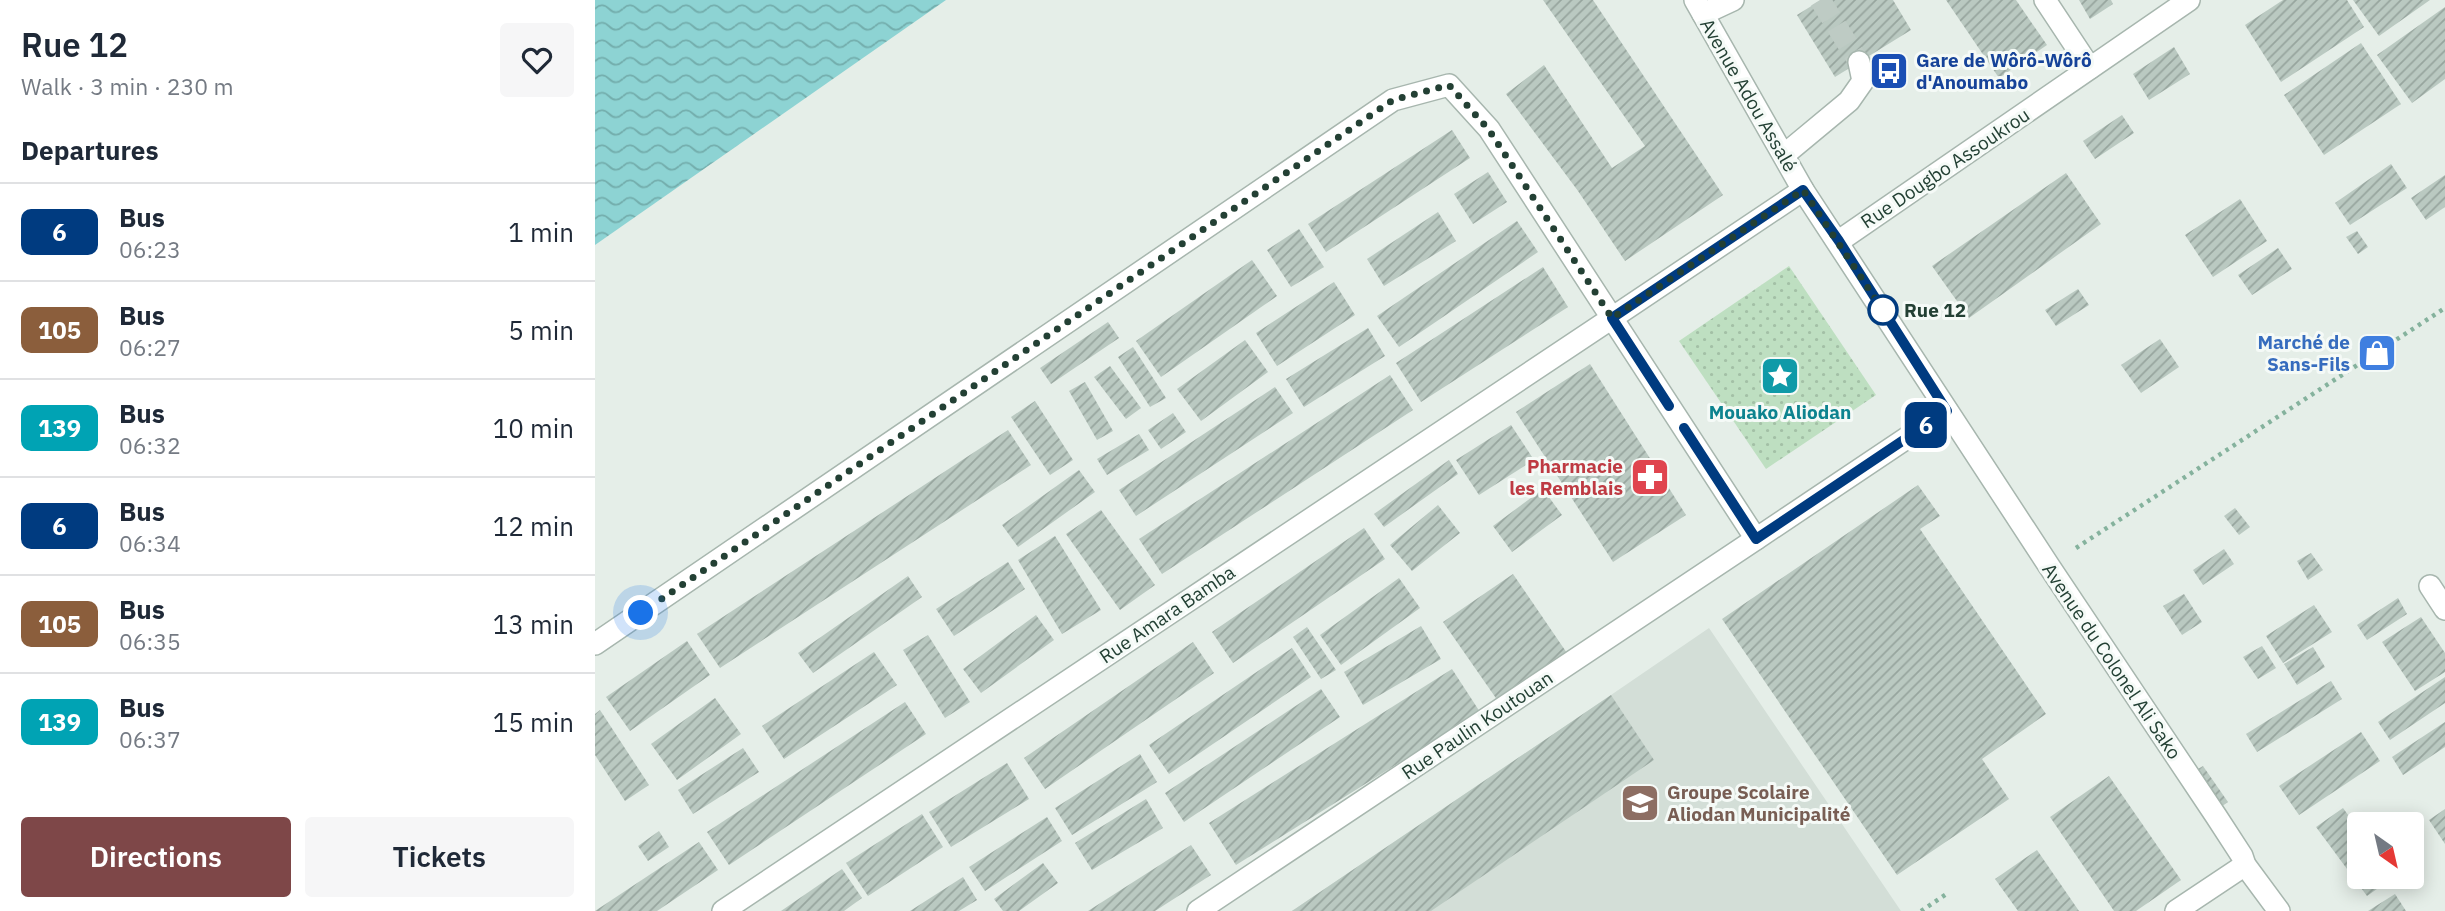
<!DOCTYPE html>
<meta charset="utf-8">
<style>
:root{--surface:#fff;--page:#f6f6f7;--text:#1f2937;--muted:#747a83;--line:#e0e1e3;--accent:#7e4748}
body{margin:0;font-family:"IBM Plex Sans",sans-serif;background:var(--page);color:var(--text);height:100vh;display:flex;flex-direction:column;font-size:26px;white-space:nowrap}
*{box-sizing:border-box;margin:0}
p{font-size:23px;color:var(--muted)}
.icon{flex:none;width:38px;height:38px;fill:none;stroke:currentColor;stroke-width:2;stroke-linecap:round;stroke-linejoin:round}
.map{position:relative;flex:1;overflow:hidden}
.panel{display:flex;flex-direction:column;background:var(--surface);width:595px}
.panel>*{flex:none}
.badge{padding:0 14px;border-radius:10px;font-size:24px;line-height:46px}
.needle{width:46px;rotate:146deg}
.tools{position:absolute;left:1752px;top:812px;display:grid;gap:14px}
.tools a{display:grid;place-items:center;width:77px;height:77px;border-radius:7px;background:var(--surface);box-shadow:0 4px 18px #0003;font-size:35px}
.you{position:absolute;width:35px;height:35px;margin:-18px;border:5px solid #fff;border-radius:50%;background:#1a73e8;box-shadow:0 0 0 10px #1a73e833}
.map>.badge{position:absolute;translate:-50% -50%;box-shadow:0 0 0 4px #fff}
h2{padding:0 21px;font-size:26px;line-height:63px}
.round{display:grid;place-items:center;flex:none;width:74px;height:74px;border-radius:7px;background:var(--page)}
.headline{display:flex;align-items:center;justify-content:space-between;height:119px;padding:0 21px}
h1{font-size:33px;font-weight:600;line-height:52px}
.button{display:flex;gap:14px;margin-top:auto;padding:14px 21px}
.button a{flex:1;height:80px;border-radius:7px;background:var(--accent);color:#fff;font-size:28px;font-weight:600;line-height:80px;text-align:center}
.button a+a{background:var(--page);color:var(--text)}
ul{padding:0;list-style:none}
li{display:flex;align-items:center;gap:21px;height:98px;padding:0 21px;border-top:2px solid var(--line)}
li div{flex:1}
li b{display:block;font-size:26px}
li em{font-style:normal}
li .badge{min-width:77px;font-weight:700;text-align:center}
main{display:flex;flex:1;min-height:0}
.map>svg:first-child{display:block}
.built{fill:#d3ded7}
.grass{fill:url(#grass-dots)}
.water{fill:url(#water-waves)}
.building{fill:url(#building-hatch)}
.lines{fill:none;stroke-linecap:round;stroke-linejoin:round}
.minor-tunnel{stroke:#becbc4;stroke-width:21;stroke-dasharray:21 10;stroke-linecap:butt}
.minor-casing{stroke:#a7b6ae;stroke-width:24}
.path{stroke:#85b29d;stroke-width:4.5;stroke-dasharray:3.5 5;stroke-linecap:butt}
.minor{stroke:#fff;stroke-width:21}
.line-casing{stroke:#fff;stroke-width:16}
.line{stroke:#003b80;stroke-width:10}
.walk{stroke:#234034;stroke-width:7;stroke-dasharray:0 12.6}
.stop-dot{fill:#fff;stroke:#003b80;stroke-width:3.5}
.labels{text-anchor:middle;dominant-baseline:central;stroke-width:6;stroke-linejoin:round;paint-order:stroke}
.transit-label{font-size:19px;font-weight:bold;fill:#164399;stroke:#f5faf7;text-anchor:start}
.street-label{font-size:19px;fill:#234034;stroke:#f5faf7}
.stop-label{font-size:19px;font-weight:bold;fill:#234034;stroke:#f5faf7;text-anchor:start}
.shop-label{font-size:19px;font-weight:bold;fill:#366cbe;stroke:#f5faf7;text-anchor:end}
.culture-label{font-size:19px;font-weight:bold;fill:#0d838f;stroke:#f5faf7}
.health-label{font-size:19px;font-weight:bold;fill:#be3a42;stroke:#f5faf7;text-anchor:end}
.education-label{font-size:19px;font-weight:bold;fill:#785e54;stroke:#f5faf7;text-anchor:start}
</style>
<main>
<section class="panel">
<div class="headline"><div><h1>Rue 12</h1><p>Walk · 3 min · 230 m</p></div><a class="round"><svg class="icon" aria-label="heart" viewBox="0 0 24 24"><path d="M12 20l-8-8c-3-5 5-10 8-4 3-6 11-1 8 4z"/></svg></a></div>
<h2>Departures</h2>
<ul>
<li><span class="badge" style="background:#003b80;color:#fff">6</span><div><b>Bus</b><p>06:23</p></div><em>1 min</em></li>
<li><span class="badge" style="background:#8b5e3c;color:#fff">105</span><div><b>Bus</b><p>06:27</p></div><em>5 min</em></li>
<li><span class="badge" style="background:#00a3b4;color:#fff">139</span><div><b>Bus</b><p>06:32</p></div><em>10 min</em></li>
<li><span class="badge" style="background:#003b80;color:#fff">6</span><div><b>Bus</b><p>06:34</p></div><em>12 min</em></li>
<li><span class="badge" style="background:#8b5e3c;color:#fff">105</span><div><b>Bus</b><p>06:35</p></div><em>13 min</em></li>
<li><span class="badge" style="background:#00a3b4;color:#fff">139</span><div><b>Bus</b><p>06:37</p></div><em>15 min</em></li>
</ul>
<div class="button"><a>Directions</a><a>Tickets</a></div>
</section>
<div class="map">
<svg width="1850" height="911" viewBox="0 0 1850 911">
<defs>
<pattern id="grass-dots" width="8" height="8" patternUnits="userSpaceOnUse" patternTransform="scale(1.75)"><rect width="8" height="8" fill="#bedfc1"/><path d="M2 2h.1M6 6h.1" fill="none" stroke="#a3c0a6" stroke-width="1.8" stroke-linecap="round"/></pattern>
<pattern id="water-waves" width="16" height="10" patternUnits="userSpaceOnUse" patternTransform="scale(1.75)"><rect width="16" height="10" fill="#8dd3d3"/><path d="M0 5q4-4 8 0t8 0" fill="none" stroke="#73adac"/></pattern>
<pattern id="building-hatch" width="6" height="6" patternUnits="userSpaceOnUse" patternTransform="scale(1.75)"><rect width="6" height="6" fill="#bac9c1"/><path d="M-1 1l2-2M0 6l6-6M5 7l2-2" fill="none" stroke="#97a59e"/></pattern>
</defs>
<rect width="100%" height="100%" fill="#e5eee8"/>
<polygon class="built" points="1114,628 1306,911 697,911 1016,695"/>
<polygon class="grass" points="1194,266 1281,395 1171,469 1084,341"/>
<polygon class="water" points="0,0 351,0 0,245"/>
<g class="building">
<polygon points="948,0 998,0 1128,195 1030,261 983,191 911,94 949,65 1017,168 1050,146"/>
<polygon points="1226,0 1298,0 1316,30 1240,77 1202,15"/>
<polygon points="1351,0 1421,0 1452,45 1404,78"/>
<polygon points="1484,0 1516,0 1518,4 1495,19"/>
<polygon points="1688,0 1752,0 1769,27 1686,82 1650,25"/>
<polygon points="1758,0 1835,0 1784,36"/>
<polygon points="1850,7 1850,79 1817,103 1782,55"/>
<polygon points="1766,43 1806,104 1729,155 1689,95"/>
<polygon points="1579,47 1595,74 1554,100 1538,74"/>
<polygon points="1527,115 1539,133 1500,159 1488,141"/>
<polygon points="857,130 875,158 731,252 713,224"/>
<polygon points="1796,164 1812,188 1755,225 1740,203"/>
<polygon points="893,172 912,202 878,224 859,194"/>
<polygon points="1471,173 1506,224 1374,318 1337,266"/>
<polygon points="1850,175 1850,207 1831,220 1816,198"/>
<polygon points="1645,199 1672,241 1618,277 1590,235"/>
<polygon points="843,212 861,241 789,286 772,259"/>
<polygon points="922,221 943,252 804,347 782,316"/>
<polygon points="704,229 729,267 696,287 672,250"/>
<polygon points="1762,231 1773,247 1763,254 1751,237"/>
<polygon points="1683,248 1697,269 1657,295 1643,275"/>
<polygon points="657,260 682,296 566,377 541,341"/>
<polygon points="948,267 973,307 826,402 801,363"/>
<polygon points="739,282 760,315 682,366 661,333"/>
<polygon points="1483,289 1494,305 1461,326 1450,310"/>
<polygon points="513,322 524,338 456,384 445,368"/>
<polygon points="773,328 790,356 709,407 691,379"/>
<polygon points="1565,339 1584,367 1546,393 1526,365"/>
<polygon points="650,340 673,372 606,421 582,389"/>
<polygon points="538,347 571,398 555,407 523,357"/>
<polygon points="995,364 1091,515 1018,562 921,412"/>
<polygon points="515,366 546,408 531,419 499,377"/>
<polygon points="795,375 818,410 567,574 544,539"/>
<polygon points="490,382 518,431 502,440 474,391"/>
<polygon points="680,387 698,413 541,516 524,490"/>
<polygon points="440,401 478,460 455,475 416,417"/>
<polygon points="578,413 591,432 566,449 553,430"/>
<polygon points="916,425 939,460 884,495 861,460"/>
<polygon points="413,430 436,465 125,668 102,634"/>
<polygon points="544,434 554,450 512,475 502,459"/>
<polygon points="854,460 863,474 789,527 779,514"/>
<polygon points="484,470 500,492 423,547 407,525"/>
<polygon points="1323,485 1345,516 1325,529 1451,714 1387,759 1414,799 1302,875 1127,619"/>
<polygon points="948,489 967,515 917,552 898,526"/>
<polygon points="843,505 865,533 817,571 795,545"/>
<polygon points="1640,508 1655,527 1644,535 1629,516"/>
<polygon points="506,510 560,585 525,610 471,534"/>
<polygon points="769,528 790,559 638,663 617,632"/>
<polygon points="460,536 506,610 467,634 423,560"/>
<polygon points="1629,549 1639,564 1608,585 1598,570"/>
<polygon points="1716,553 1728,570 1713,580 1702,561"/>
<polygon points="413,562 430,589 359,636 341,609"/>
<polygon points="918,574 974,656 905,704 848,622"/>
<polygon points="313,576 327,597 218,673 203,653"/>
<polygon points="804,578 825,608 746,665 725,635"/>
<polygon points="1589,594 1607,622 1587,635 1568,606"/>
<polygon points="1803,598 1812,614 1772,640 1762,625"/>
<polygon points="1719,605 1737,632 1688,663 1671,636"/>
<polygon points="441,615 459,640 386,693 368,669"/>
<polygon points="1826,617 1850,653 1850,672 1820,691 1787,642"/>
<polygon points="826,626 846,659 768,705 749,672"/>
<polygon points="712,627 741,670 726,679 698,637"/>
<polygon points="333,635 375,702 350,718 308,650"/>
<polygon points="92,641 115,675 35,731 11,697"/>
<polygon points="598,642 619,673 450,789 429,758"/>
<polygon points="1667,646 1681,668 1663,679 1648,657"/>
<polygon points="1718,647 1730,667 1702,685 1689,664"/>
<polygon points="697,648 716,677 574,774 554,745"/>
<polygon points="279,652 302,685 189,759 167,726"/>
<polygon points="857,669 885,712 641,865 614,823"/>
<polygon points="1850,677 1850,703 1795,740 1783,722"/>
<polygon points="1736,681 1747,699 1662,752 1651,734"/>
<polygon points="726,689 745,717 589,822 570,793"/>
<polygon points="1016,695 1059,760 836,911 697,911"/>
<polygon points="120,698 146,734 82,780 56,744"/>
<polygon points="310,702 331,734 134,865 112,832"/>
<polygon points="5,710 54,785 30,801 0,755 0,714"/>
<polygon points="1850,722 1850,747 1808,775 1797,757"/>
<polygon points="1766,732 1785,761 1704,815 1684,786"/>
<polygon points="148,748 164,772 98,814 83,790"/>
<polygon points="545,754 562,782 477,835 460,808"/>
<polygon points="412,763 434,799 356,847 334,812"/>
<polygon points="1608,766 1633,802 1623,809 1598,772"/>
<polygon points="1514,776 1586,880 1541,911 1519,911 1455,817"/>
<polygon points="551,799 568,828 497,870 480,843"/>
<polygon points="1748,808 1764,830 1764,877 1799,877 1772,896 1721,827"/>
<polygon points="1850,809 1850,844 1834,820"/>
<polygon points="327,814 348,847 273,896 251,863"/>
<polygon points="452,817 467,841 390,891 374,867"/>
<polygon points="64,831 74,847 53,861 43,846"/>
<polygon points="104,842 123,870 62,911 0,911"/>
<polygon points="596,845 616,875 560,911 493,911"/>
<polygon points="1442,850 1484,911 1423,911 1400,879"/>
<polygon points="448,863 463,883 424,911 408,911 399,899"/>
<polygon points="247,869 267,898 249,911 186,911"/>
<polygon points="368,877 382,900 364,911 315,911"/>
<polygon points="1800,894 1811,911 1773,911"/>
</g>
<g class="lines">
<polyline class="minor-tunnel" points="1225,0 1264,62"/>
<g class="minor-casing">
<g id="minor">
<polyline points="1100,0 1208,190 1454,566 1621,816 1647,856 1650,865 1684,911"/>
<polyline points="1450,0 1495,68"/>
<polyline points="1108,14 1138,0"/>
<polyline points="1189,155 1254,101 1268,81 1264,62"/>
<polyline points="1208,190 1017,318 1161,539 1352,411"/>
<polyline points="1244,241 1594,0"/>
<polyline points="1835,586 1850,609"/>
<polyline points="0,644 798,100 854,85 894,129 1017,318 128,911"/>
<polyline points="603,911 1161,539"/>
<polyline points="1581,911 1650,865"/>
</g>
</g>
<g class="path">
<polyline points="1481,548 1850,308"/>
<polyline points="1326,911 1353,893"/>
</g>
<use href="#minor" class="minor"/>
</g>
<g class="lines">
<g class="line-casing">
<polyline id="line" points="1074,406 1017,318 1208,190 1244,241 1352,411 1161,539 1089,428"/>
</g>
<use href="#line" class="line"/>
<polyline class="walk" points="46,613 798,100 854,85 894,130 1017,318 1208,190 1289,312 1288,310"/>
</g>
<defs>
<g id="bus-square" transform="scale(2.0125)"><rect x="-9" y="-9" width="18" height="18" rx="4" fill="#1a4fb4" stroke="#f5faf7"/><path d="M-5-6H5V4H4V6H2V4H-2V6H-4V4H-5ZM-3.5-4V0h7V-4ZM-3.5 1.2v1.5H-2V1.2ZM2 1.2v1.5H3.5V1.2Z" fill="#fff"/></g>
<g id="shop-square" transform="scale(2.0125)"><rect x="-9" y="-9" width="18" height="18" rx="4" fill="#3f7fe0" stroke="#f5faf7"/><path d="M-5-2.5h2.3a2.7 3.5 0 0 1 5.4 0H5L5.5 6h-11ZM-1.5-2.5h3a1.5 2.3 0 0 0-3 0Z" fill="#fff"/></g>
<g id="sight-square" transform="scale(2.0125)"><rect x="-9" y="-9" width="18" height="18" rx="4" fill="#0f9aa8" stroke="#f5faf7"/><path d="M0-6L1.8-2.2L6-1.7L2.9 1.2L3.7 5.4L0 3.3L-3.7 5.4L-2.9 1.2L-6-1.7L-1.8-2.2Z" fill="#fff"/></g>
<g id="pharmacy-square" transform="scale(2.0125)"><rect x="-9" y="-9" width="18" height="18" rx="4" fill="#e0444e" stroke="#f5faf7"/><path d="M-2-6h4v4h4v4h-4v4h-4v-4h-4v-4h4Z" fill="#fff"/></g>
<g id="school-square" transform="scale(2.0125)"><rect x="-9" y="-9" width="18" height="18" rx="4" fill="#8d6e63" stroke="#f5faf7"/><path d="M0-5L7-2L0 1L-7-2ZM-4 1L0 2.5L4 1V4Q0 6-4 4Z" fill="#fff"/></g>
</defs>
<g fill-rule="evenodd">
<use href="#bus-square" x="1294" y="71"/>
<use href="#shop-square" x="1782" y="353"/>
<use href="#sight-square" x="1185" y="376"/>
<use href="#pharmacy-square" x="1055" y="477"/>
<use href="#school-square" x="1045" y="803"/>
</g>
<circle class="stop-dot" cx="1288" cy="310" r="14"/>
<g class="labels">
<g class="transit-label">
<text x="1321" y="60">Gare de Wôrô-Wôrô<tspan x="1321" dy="22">d'Anoumabo</tspan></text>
</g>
<g class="street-label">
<text transform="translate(1154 95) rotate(60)">Avenue Adou Assalé</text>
<text transform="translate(1350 168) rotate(-34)">Rue Dougbo Assoukrou</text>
<text transform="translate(572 614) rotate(-34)">Rue Amara Bamba</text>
<text transform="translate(1517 661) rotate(56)">Avenue du Colonel Ali Sako</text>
<text transform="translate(882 725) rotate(-34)">Rue Paulin Koutouan</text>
</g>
<g class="stop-label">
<text x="1309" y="310">Rue 12</text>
</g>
<g class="shop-label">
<text x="1755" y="342">Marché de<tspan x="1755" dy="22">Sans-Fils</tspan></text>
</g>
<g class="culture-label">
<text x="1185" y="412">Mouako Aliodan</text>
</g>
<g class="health-label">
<text x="1028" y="466">Pharmacie<tspan x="1028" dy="22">les Remblais</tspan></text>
</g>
<g class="education-label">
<text x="1072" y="792">Groupe Scolaire<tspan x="1072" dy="22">Aliodan Municipalité</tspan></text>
</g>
</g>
</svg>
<div class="tools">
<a><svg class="needle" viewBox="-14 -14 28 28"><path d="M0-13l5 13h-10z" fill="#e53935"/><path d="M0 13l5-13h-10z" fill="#747a83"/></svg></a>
</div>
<div class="you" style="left:46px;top:613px"></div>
<b class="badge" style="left:1331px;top:425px;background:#003b80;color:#fff">6</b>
</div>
</main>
